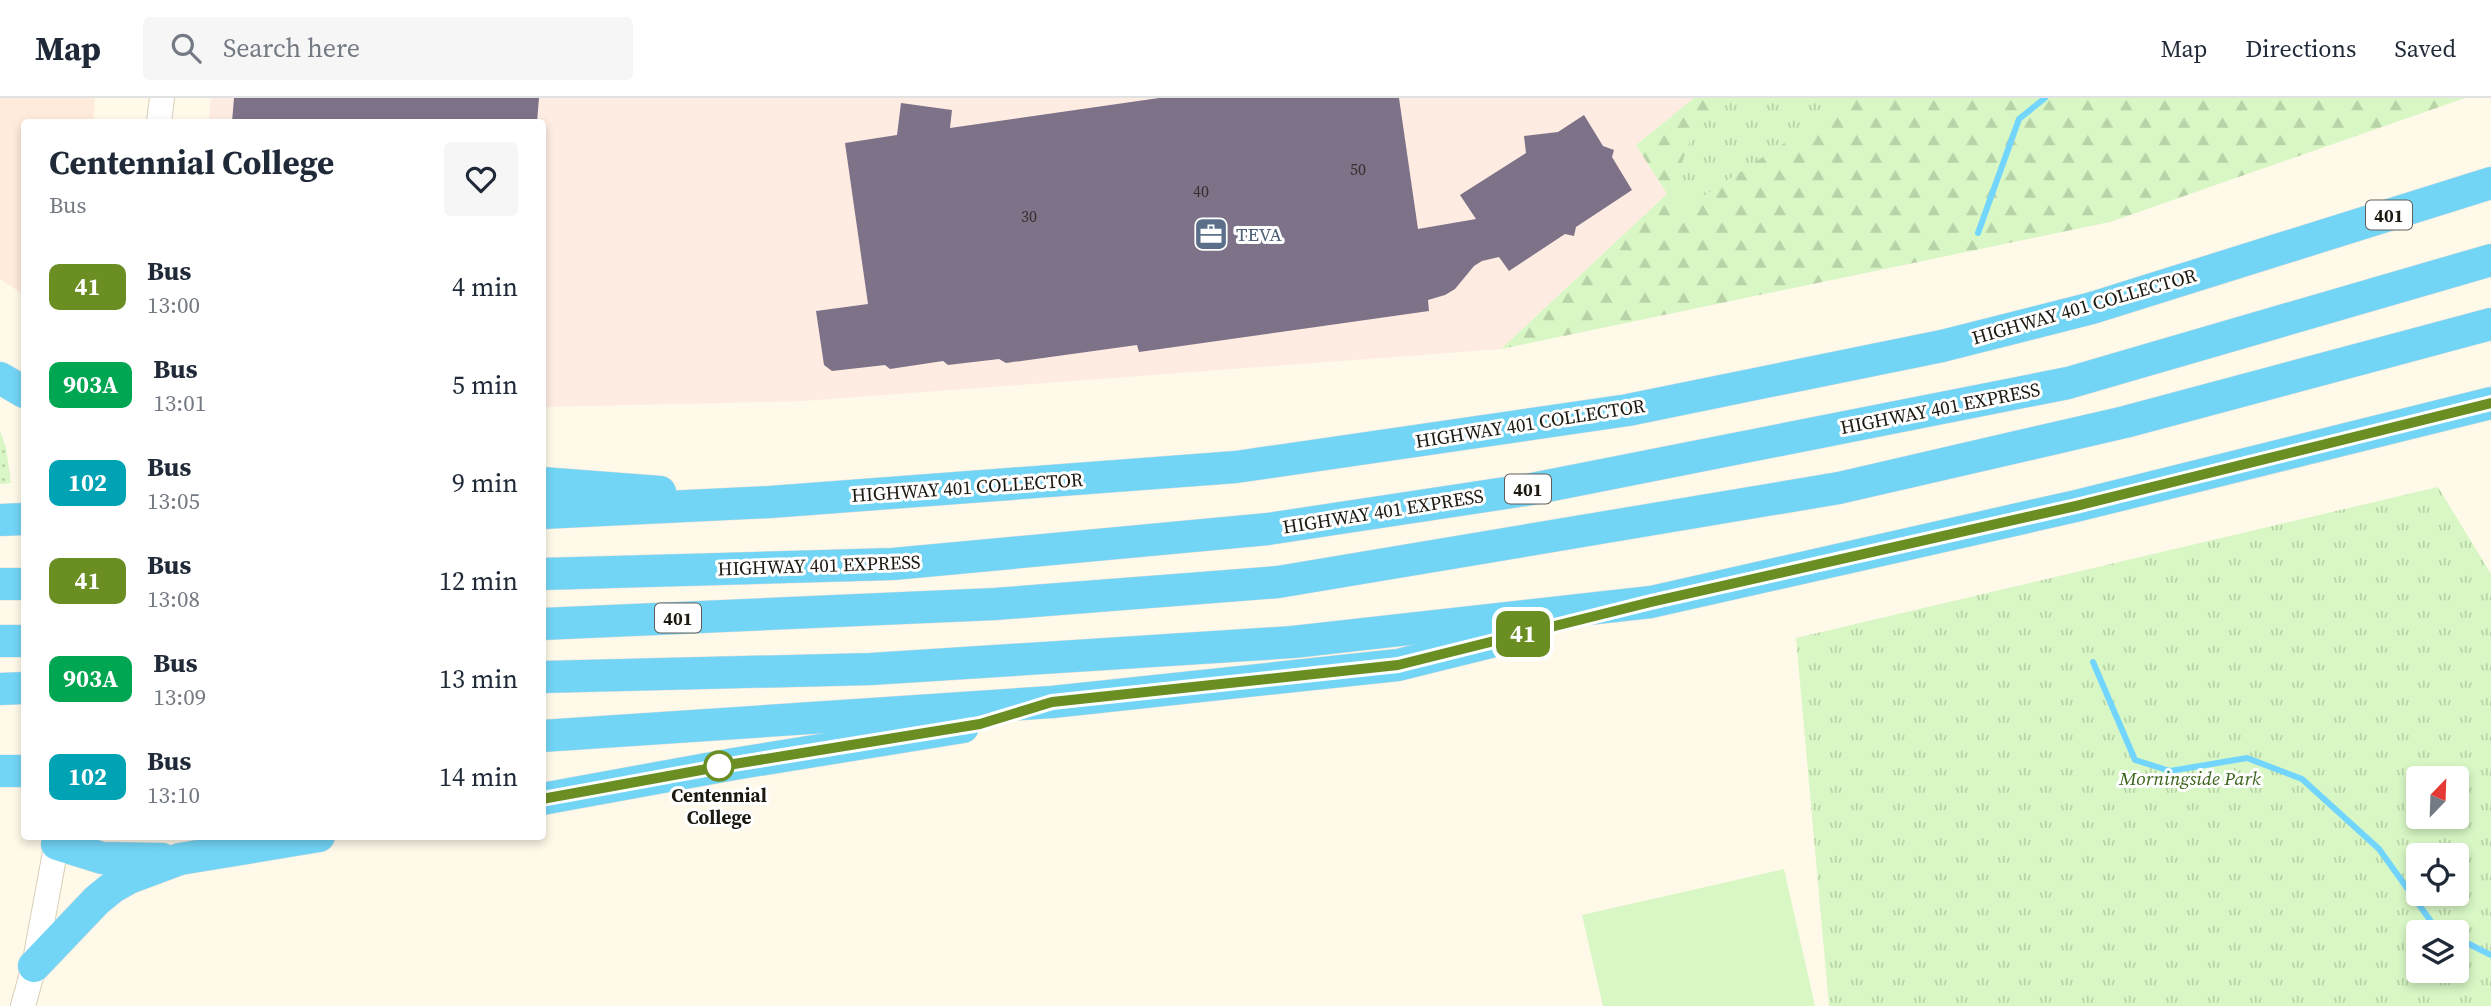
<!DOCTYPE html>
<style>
:root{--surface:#fff;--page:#f6f6f7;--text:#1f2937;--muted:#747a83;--line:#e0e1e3}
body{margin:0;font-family:"Source Serif 4",serif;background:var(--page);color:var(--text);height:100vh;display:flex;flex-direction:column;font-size:26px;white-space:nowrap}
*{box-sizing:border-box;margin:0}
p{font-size:23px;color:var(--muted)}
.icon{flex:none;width:38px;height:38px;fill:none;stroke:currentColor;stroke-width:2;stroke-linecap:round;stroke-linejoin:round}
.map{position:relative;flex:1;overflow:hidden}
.drawer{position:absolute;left:21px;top:21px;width:525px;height:721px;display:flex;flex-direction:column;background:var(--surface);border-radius:7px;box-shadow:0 4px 10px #0003}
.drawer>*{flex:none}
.badge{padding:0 14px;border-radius:10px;font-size:24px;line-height:46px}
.needle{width:46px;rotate:23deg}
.buttons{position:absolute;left:2406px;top:668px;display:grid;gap:14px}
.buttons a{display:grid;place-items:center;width:63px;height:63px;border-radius:7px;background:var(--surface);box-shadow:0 4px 10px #0003;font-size:35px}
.map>.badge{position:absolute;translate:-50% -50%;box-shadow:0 0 0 4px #fff}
.round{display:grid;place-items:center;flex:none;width:74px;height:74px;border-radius:7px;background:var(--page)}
.headline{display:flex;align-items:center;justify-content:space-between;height:119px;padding:0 28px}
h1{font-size:33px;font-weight:700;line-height:52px}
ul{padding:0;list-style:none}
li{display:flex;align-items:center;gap:21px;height:98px;padding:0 28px}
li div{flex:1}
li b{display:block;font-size:26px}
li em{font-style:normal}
li .badge{min-width:77px;font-weight:700;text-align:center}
header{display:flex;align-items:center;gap:42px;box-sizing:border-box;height:98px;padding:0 35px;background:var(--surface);border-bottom:2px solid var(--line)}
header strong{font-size:33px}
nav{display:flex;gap:38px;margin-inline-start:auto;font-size:24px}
.search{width:490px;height:63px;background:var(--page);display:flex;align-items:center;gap:18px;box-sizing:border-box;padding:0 24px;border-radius:7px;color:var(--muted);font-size:26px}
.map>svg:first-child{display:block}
.commercial{fill:#ffebdc}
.industrial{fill:#feebe2}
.grass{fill:url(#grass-dots)}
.forest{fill:url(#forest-firs)}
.park{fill:url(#park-tufts);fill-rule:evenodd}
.pitch{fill:#d8f7c5}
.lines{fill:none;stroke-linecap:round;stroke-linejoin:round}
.stream{stroke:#72d5fe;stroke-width:6}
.building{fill:#7d7288}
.secondary-casing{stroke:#d8ceb5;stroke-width:26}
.motorway-casing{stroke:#dfdfde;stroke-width:33}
.secondary{stroke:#fff;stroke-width:24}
.motorway{stroke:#72d5f6;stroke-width:32}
.line-casing{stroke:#fff;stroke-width:16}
.line{stroke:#6b8e23;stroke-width:10}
.stop-dot{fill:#fff;stroke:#6b8e23;stroke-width:3.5}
.labels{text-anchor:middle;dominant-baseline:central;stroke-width:6;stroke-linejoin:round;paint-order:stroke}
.number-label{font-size:16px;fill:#352f2e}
.shield{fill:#fff;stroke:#615e58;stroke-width:2}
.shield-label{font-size:18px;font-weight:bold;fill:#1d1910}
.service-label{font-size:19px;fill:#4e5e75;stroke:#fff;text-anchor:start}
.street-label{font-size:19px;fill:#1d1910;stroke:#fff}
.park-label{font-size:19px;font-style:italic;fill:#3b6319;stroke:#fff}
.stop-label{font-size:19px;font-weight:bold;fill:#1d1910;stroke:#fff}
</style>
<header>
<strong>Map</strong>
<div class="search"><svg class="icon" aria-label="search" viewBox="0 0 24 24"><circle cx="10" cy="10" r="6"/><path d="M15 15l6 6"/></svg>Search here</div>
<nav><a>Map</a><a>Directions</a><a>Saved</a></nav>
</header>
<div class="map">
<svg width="2491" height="908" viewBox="0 0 2491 908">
<defs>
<pattern id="grass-dots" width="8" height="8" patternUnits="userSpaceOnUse" patternTransform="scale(1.75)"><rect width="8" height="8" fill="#d8f7c5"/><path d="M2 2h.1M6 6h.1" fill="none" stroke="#b9d3a8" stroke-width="1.8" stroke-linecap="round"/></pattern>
<pattern id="forest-firs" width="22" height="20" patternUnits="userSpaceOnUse" patternTransform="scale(1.75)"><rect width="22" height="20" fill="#d8f7c5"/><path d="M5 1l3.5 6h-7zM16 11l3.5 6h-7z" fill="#b9d3a8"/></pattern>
<pattern id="park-tufts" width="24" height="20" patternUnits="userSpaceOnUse" patternTransform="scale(1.75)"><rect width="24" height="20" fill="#d8f7c5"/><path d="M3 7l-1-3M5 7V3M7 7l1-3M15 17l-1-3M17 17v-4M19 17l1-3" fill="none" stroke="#b9d3a8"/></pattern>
</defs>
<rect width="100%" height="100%" fill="#fff9e9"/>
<polygon class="commercial" points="0,0 95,0 93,24 24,24 24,197 0,181"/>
<polygon class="industrial" points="211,0 1694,0 1636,47 1667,96 1501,251 803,303 543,309 542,24 209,24"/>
<polygon class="grass" points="0,333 6,350 11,385 0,386"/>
<polygon class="forest" points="1694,0 2465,0 2110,124 1501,251 1667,96 1636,47"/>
<g class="park">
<path d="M1721 0H1843L1841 18 1821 21 1676 116C1675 72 1689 30 1721 0Z"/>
<path d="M2438 389 2491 476V908H1829L1796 540ZM2418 681H2457V719H2418ZM2418 758H2457V796H2418ZM2418 835H2457V873H2418Z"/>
</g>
<polygon class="pitch" points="1784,771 1815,908 1603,908 1582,817"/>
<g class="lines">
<g class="stream">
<polyline points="1978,135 2019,21 2045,0"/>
<polyline points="2093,564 2135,662 2170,673 2247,660 2302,681 2379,751 2435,829 2446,835"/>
<polyline points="2457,840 2491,857"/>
</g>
</g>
<g class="building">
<polygon points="234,0 539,0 537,24 232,24"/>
<polygon points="1159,0 1399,0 1418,131 1476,121 1460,97 1526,55 1524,38 1558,34 1584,17 1603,48 1614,52 1612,59 1632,92 1576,129 1574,138 1565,136 1509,173 1499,159 1482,163 1474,168 1455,191 1445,197 1428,202 1429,213 1139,254 1137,247 1006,265 999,261 948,267 943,263 890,271 885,267 832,273 824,267 816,213 868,206 845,45 897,37 901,5 952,12 950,30"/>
</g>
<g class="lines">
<g class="secondary-casing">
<g id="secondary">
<polyline points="159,24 162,0"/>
<polyline points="23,908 34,868 58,738"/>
</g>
</g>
<g class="motorway-casing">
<g id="motorway">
<polyline points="0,280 24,294"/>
<polyline points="542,385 660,394"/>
<polyline points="542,415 770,404 1236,369 1628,312 1942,248 2092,210 2491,85"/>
<polyline points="0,422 24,421"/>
<polyline points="542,476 893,466 1268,431 1532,391 2068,285 2491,162"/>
<polyline points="0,486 24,486"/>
<polyline points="542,526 995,506 1278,484 1839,390 2125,324 2491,226"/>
<polyline points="0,543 24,543"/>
<polyline points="542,579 871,571 1293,544 1651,504 2076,408 2491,305"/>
<polyline points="0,591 24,590"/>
<polyline points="542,638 1052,604 1398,567 1531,534"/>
<polyline points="0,673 24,673"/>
<polyline points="542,701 734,666 963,629"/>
<polyline points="57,746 102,760 162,761"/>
<polyline points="34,868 97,802 113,789 129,780 180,761 319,738"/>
</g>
</g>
<use href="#secondary" class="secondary"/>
<use href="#motorway" class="motorway"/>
</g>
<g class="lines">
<g class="line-casing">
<polyline id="line" points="542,701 734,666 980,626 1052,604 1398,567 1651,504 2076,408 2491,305"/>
</g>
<use href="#line" class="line"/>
</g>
<defs>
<g id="office-square" transform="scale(1.75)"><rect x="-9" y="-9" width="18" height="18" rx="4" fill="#5c6f8a" stroke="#fff"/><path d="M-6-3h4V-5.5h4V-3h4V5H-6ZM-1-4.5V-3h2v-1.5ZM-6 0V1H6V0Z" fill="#fff"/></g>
</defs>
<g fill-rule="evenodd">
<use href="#office-square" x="1211" y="136"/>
</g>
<circle class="stop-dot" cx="719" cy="668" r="14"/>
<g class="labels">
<g class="number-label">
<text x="1358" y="71">50</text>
<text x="1201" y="93">40</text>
<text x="1029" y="118">30</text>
</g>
<g class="shield">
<rect x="2366" y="102.5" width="46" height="29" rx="5"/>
<rect x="1505" y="376.5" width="46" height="29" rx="5"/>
<rect x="655" y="505.5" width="46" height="29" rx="5"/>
</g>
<g class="shield-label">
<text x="2389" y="117">401</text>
<text x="1528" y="391">401</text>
<text x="678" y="520">401</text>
</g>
<g class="service-label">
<text x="1236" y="136">TEVA</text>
</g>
<g class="street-label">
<text transform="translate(2084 208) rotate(-16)">HIGHWAY 401 COLLECTOR</text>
<text transform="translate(1940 310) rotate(-11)">HIGHWAY 401 EXPRESS</text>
<text transform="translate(1530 325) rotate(-9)">HIGHWAY 401 COLLECTOR</text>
<text transform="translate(967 389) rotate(-4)">HIGHWAY 401 COLLECTOR</text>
<text transform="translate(1383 413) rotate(-9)">HIGHWAY 401 EXPRESS</text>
<text transform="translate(819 467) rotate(-2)">HIGHWAY 401 EXPRESS</text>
</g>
<g class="park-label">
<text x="2190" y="680">Morningside Park</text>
</g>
<g class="stop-label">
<text x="719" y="697">Centennial<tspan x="719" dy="22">College</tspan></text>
</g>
</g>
</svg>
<div class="buttons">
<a><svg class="needle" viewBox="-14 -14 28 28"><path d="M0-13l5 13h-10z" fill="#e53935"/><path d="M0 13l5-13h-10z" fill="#747a83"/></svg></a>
<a><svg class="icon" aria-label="locate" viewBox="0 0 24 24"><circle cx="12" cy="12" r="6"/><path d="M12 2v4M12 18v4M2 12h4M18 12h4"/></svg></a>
<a><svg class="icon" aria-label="layers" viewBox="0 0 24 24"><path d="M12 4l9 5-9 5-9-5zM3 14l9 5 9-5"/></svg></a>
</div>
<b class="badge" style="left:1523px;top:536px;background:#6b8e23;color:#fff">41</b>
<section class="drawer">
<div class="headline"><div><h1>Centennial College</h1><p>Bus</p></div><a class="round"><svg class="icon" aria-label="heart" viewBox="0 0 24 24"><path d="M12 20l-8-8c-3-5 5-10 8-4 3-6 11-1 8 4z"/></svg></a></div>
<ul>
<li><span class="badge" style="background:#6b8e23;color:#fff">41</span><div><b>Bus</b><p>13:00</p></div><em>4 min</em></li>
<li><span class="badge" style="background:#00a651;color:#fff">903A</span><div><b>Bus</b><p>13:01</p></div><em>5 min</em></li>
<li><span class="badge" style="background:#00a3b4;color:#fff">102</span><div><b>Bus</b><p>13:05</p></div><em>9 min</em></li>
<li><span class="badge" style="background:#6b8e23;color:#fff">41</span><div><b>Bus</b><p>13:08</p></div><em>12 min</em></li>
<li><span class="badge" style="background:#00a651;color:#fff">903A</span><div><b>Bus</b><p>13:09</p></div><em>13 min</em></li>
<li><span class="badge" style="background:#00a3b4;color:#fff">102</span><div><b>Bus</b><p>13:10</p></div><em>14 min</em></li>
</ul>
</section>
</div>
